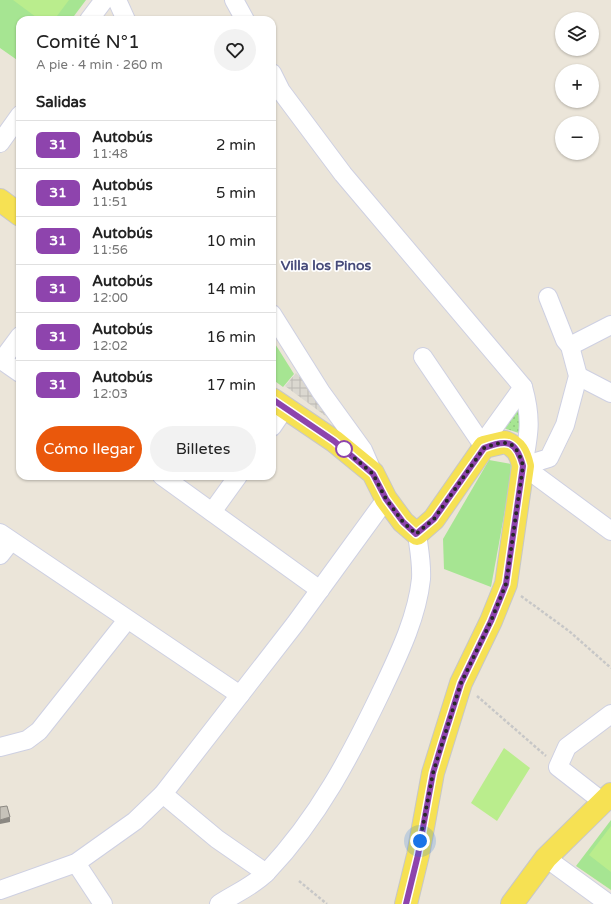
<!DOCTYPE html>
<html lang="es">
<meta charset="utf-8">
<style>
:root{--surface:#fff;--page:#f2f2f2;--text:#222;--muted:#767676;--line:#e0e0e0;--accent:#ea580c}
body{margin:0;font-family:"Varela Round",sans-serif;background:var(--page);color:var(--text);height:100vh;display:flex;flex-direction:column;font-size:15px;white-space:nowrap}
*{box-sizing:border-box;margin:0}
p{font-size:13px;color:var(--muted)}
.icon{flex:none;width:22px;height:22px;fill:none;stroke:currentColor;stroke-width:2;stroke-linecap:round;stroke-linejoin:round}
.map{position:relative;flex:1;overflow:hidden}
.details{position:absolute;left:16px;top:16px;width:260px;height:464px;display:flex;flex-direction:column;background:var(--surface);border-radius:12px;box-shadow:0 1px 3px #0004}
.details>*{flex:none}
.badge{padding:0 8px;border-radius:6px;font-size:14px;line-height:26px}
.tools{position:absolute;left:555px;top:12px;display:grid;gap:8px}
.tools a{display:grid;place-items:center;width:44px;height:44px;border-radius:50%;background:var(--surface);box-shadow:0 1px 3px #0004;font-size:20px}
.you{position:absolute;width:20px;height:20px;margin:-10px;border:3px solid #fff;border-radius:50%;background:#1a73e8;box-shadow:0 0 0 6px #1a73e833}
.map>.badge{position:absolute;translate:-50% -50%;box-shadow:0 0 0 2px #fff}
h2{padding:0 20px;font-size:15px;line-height:36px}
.round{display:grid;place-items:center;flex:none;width:42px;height:42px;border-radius:21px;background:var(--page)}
.head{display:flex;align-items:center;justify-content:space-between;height:68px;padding:0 20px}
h1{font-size:19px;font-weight:600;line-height:30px}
.primary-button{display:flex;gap:8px;margin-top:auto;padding:8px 20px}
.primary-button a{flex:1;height:46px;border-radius:24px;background:var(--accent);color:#fff;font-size:16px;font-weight:600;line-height:46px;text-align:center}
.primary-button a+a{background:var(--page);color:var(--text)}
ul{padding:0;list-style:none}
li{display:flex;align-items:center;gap:12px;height:48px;padding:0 20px;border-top:1px solid var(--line)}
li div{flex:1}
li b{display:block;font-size:15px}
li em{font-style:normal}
li .badge{min-width:44px;font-weight:700;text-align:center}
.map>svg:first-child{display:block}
.grass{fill:url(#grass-dots)}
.park{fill:#a6e592}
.pitch{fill:#baed8d}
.plaza{fill:url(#plaza-grid)}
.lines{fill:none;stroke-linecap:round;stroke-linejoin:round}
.minor-casing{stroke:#ced0e2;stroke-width:20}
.major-casing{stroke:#c7c7c7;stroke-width:24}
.path{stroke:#c7c7c7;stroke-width:2.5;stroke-dasharray:3 2;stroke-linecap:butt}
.minor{stroke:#fff;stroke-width:18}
.major{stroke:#f6e153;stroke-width:22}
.shaded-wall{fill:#8b8882}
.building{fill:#c6c2b9;stroke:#8b8882}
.line-casing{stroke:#fff;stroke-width:9}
.line{stroke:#8e44ad;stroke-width:6}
.walk{stroke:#282828;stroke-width:4;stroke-dasharray:0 7.2}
.stop-dot{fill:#fff;stroke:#8e44ad;stroke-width:2}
.labels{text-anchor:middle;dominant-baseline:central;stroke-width:3.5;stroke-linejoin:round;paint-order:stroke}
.neighbourhood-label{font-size:14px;font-weight:bold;fill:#474b7a;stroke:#fff}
</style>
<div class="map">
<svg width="611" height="904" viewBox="0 0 611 904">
<defs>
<pattern id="grass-dots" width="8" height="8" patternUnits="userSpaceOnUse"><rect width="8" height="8" fill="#a6e592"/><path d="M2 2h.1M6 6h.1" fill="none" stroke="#8fc47e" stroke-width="1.8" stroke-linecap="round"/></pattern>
<pattern id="plaza-grid" width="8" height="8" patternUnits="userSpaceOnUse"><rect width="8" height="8" fill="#dbd8d0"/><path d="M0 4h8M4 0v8" fill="none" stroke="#bcb9b3"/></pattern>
</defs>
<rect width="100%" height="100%" fill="#ebe5d9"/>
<polygon class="grass" points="517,407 521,409 522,434 503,428"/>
<g class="park">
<polygon points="0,0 86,0 71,20 20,20 20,62 0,48"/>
<polygon points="272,339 294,374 283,387 272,379"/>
<polygon points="489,460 511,464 510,483 491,587 444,569 443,539"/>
<polygon points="611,820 611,890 576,866"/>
</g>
<g class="pitch">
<polygon points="13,0 69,0 54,20 40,20"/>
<polygon points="504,748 530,768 497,821 471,803"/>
<polygon points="611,826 611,872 589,855"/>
</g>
<polygon class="plaza" points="296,373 306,383 327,417 285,386"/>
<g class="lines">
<g class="minor-casing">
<g id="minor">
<polyline points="117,0 126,20"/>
<polyline points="234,0 245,20"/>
<polyline points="89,20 104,0"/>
<path d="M272 73 281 91 343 174 523 387C532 419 529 434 523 466"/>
<polyline points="0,143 20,115"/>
<polyline points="272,314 321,392 363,450 373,473"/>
<polyline points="570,346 611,325"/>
<polyline points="423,357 484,447"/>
<polyline points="0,359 20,373"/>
<polyline points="2,360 20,336"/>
<polyline points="578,376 611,393"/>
<polyline points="272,427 285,408"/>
<polyline points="484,447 490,433 523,387"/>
<polyline points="523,466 549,458 565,425 578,376 570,346 565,340 548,297"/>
<polyline points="523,466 611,531"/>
<polyline points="162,476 320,590"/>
<polyline points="212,512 238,476"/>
<polyline points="0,533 240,695"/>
<polyline points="0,555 11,541"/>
<polyline points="0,747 27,740 39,731 127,620"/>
<polyline points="163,794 217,839 266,873"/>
<polyline points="603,802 558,767 567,747 611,714"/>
<polyline points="546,858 609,904"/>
<polyline points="76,863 103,904"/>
<polyline points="0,890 76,863 135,821 163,794 295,624 386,499"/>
<path d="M219 904C234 894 255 885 267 872 319 817 351 755 383 688 399 654 417 617 421 579 422 564 419 549 417 534"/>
</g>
</g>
<g class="major-casing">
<g id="major">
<polyline points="0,200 20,215"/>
<path d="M272 399 334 441 373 473 386 499 403 522 417 534 434 519 484 447 505 442C517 447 520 453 523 466L506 584 491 621 461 683 433 773 418 855 406 904"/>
<polyline points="512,904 546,858 611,794"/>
</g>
</g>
<g class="path">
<polyline points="521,596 569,631 611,668"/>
<polyline points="477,696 546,756"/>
<polyline points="299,881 327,904"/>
</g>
<use href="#minor" class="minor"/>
<use href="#major" class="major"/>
</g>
<polygon class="shaded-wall" points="10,817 10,822 0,824 0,820"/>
<polygon class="building" points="7,806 10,817 0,820 0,807"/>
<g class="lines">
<g class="line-casing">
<path id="line" d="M272 399 334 441 373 474 386 499 403 522 416 534 434 519 484 448C507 439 516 440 523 466L506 584 491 621 461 683 442 743 433 773 418 855 406 904"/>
</g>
<use href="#line" class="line"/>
<path class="walk" d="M344 449 373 474 386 499 403 522 416 534 434 519 484 448C507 439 516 440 523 466L506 584 491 621 461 683 433 773 420 841"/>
</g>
<circle class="stop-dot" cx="344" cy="449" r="8"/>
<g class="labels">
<g class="neighbourhood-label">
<text x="326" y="265">Villa los Pinos</text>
</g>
</g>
</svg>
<div class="tools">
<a><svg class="icon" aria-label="layers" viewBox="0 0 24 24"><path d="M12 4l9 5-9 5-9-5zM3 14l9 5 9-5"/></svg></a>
<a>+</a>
<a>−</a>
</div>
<div class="you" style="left:420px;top:841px"></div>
<section class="details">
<div class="head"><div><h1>Comité N°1</h1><p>A pie · 4 min · 260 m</p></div><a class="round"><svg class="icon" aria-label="heart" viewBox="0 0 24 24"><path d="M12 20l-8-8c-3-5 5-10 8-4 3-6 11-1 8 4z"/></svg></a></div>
<h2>Salidas</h2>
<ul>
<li><span class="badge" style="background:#8e44ad;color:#fff">31</span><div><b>Autobús</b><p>11:48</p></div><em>2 min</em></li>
<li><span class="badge" style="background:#8e44ad;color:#fff">31</span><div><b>Autobús</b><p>11:51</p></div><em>5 min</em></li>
<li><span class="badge" style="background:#8e44ad;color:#fff">31</span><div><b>Autobús</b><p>11:56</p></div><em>10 min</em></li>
<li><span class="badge" style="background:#8e44ad;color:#fff">31</span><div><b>Autobús</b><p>12:00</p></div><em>14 min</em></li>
<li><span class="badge" style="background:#8e44ad;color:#fff">31</span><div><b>Autobús</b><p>12:02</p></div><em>16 min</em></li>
<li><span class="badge" style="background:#8e44ad;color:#fff">31</span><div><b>Autobús</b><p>12:03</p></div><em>17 min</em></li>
</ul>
<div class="primary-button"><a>Cómo llegar</a><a>Billetes</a></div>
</section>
</div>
